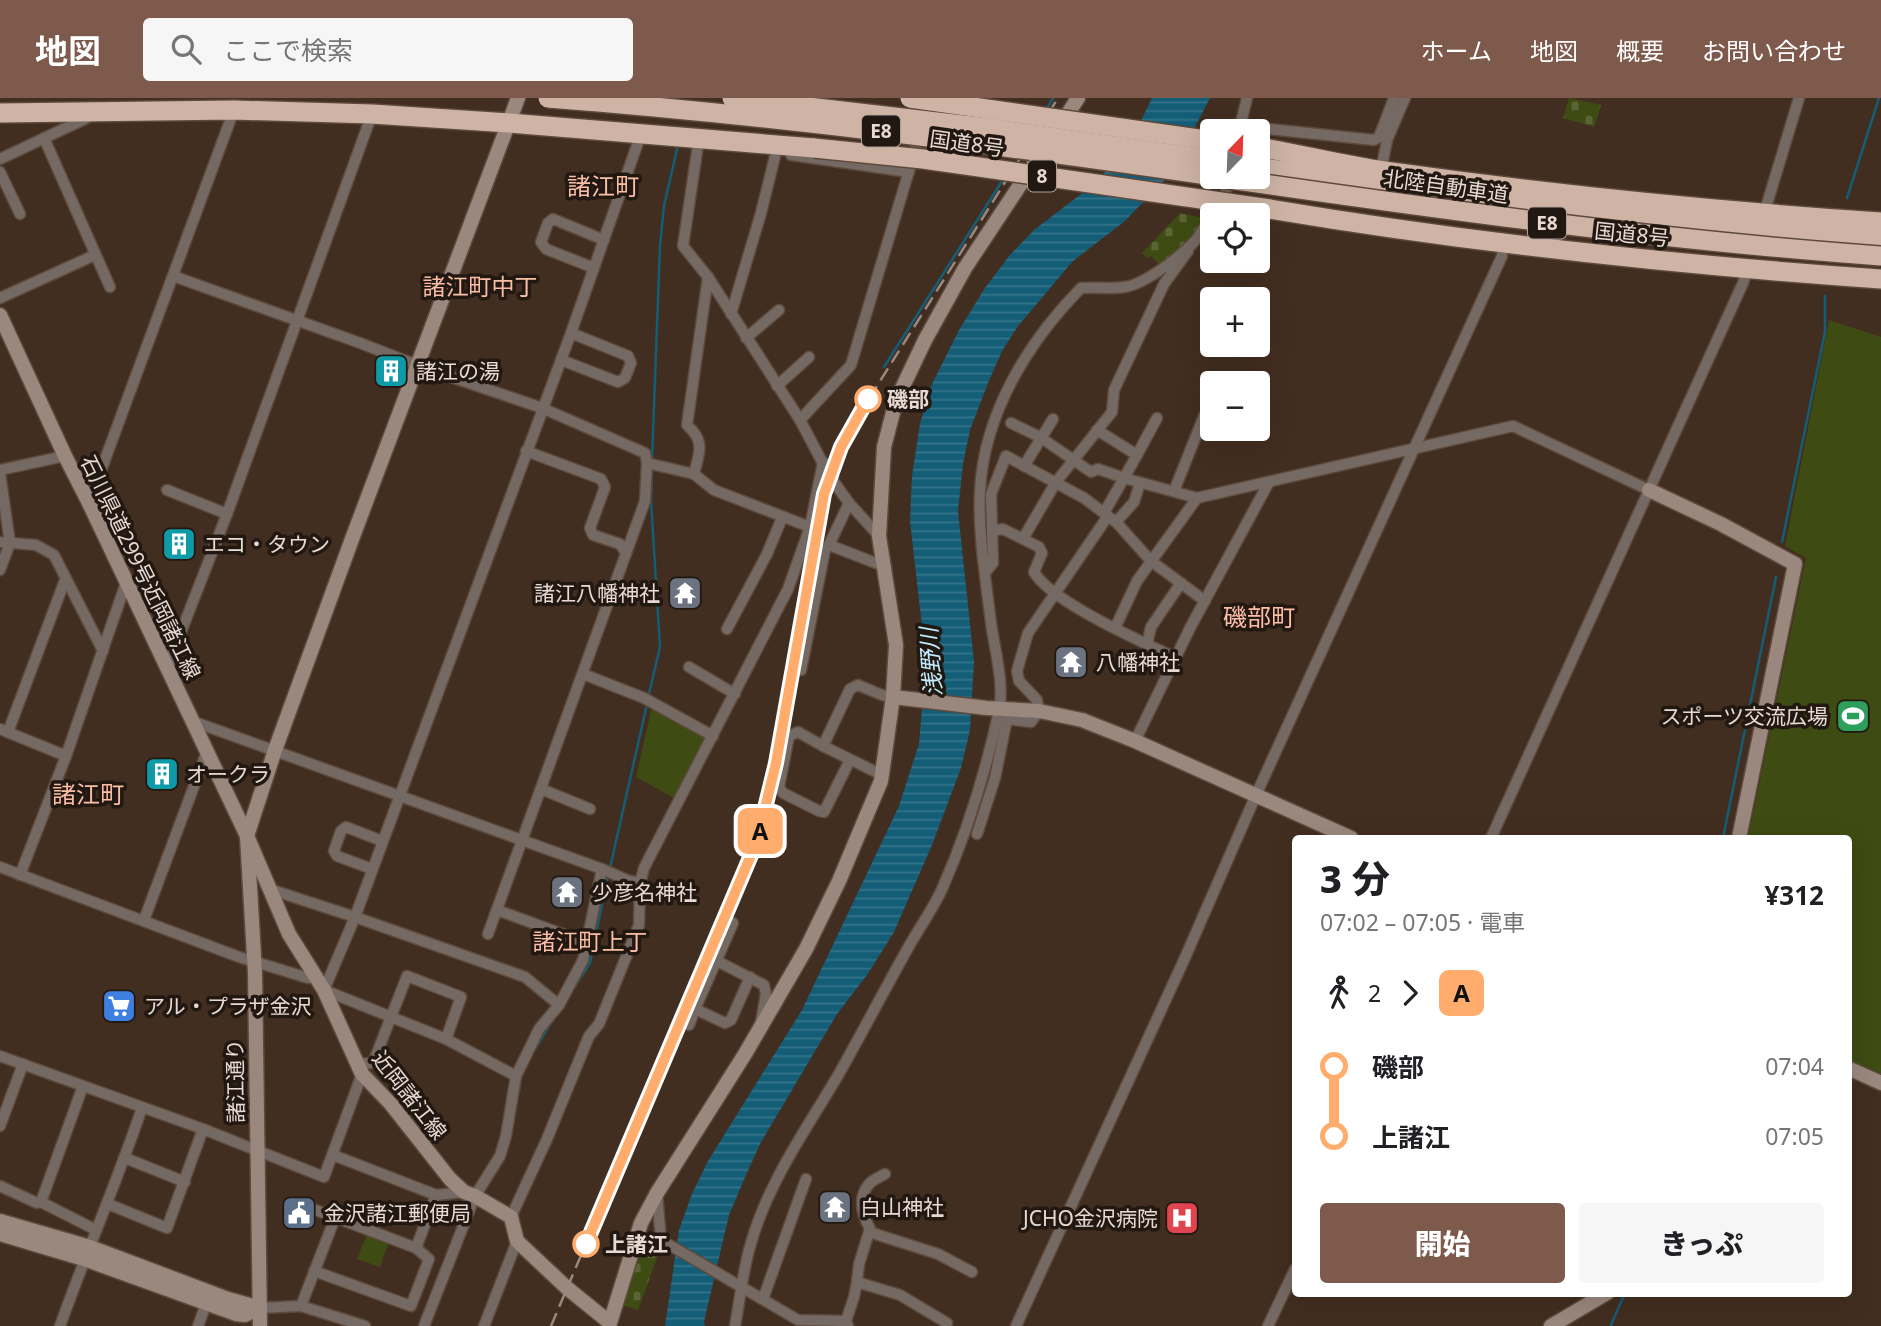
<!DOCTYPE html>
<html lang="ja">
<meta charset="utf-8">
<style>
:root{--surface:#fff;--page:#f6f6f6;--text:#202124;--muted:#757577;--accent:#7e5a4d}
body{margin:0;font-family:"Noto Sans","Noto Sans JP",sans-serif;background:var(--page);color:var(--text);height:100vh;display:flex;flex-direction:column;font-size:26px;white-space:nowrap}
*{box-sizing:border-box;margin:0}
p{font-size:23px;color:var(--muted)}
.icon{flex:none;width:38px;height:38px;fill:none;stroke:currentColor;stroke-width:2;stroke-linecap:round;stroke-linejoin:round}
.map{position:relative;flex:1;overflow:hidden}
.side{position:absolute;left:1292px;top:737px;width:560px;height:462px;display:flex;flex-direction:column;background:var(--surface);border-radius:7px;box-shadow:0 7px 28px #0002}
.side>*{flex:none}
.badge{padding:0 14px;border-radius:10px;font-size:24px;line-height:46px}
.needle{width:46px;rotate:23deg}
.buttons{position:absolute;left:1200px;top:21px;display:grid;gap:14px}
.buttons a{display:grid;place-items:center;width:70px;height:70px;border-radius:7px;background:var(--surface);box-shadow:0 7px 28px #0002;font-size:35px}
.map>.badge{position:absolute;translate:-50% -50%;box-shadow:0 0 0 4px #fff}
.legs{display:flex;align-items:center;gap:10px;height:77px;padding:0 28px;font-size:23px}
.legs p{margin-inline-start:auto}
.headline{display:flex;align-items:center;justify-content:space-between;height:119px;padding:0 28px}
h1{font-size:38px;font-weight:800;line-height:52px}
.button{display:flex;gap:14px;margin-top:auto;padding:14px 28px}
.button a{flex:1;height:80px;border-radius:7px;background:var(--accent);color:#fff;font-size:28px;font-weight:800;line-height:80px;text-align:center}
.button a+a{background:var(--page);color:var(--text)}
ul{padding:0 28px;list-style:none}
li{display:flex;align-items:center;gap:24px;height:70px;font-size:26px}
li i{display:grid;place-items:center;width:10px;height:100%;margin:0 9px;background:currentColor}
li i::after{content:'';width:18px;height:18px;margin:-9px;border:5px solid;border-radius:50%;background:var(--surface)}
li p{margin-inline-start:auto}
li:first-child i{background:linear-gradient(#0000 50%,currentColor 0)}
li:last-child i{background:linear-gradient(currentColor 50%,#0000 0)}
header{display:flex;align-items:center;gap:42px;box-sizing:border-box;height:98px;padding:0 35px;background:var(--accent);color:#fff}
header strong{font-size:33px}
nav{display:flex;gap:38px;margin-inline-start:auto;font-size:24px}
.search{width:490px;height:63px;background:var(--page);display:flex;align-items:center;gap:18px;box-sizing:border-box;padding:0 24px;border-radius:7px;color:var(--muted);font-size:26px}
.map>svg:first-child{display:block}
.cemetery{fill:url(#cemetery-stones)}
.park{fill:#3e4b12}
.water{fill:url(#water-rules)}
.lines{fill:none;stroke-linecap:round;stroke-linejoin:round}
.stream{stroke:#135d76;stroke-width:2.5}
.street-casing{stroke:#5d4a3c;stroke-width:13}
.secondary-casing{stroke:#5d4a3c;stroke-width:17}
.highway-casing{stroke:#5d4a3c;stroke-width:22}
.street{stroke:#756a63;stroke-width:10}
.secondary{stroke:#9a887e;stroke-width:14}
.highway{stroke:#cfb4a5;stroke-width:19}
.rail{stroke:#99887d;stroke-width:2.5;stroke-dasharray:14 7;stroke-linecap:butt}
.highway-bridge-casing{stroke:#5d4a3c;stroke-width:22;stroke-linecap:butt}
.highway-bridge{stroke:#cfb4a5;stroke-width:19}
.line-1-casing{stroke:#fff;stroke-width:16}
.line-1{stroke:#ffac6d;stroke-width:10}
.stop-1-dot{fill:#fff;stroke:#ffac6d;stroke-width:3.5}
.labels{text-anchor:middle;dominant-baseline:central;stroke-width:7;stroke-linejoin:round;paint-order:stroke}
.shield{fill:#221812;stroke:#ada098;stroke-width:2}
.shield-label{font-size:19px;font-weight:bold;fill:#e8dad2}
.street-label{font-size:21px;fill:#e8dad2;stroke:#221812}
.poi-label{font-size:21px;fill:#e8dad2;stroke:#221812;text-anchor:start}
.stop-label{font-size:21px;font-weight:bold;fill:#e8dad2;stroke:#221812;text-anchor:start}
.neighbourhood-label{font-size:23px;fill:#fcbda5;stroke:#221812}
.water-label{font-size:23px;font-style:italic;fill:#c0ecfe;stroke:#221812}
.quarter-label{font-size:24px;fill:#fcbda5;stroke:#221812}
</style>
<header>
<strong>地図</strong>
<div class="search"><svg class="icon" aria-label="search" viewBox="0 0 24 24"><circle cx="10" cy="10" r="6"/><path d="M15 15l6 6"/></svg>ここで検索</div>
<nav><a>ホーム</a><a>地図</a><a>概要</a><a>お問い合わせ</a></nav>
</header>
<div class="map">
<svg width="1881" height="1228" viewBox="0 0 1881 1228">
<defs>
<pattern id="cemetery-stones" width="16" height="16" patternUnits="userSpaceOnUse" patternTransform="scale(1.75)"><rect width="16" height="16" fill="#3e4b12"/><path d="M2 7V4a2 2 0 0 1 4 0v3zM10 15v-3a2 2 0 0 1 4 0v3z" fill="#5a6434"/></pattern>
<pattern id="water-rules" width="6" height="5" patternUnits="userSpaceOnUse" patternTransform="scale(1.75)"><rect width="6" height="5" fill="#135d76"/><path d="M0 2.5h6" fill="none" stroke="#357489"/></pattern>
</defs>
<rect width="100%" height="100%" fill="#422e20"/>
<g class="cemetery">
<polygon points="1569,0 1601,7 1594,29 1563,20"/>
<polygon points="1180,115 1203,120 1193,138 1160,167 1151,158 1147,160 1142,155"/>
<polygon points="641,1144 654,1150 657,1160 638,1212 621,1207"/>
</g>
<g class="park">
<polygon points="1829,222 1881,239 1881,978 1848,963 1848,740 1748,740 1806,460 1785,448"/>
<polygon points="652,609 705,637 706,642 674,700 636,679"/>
<polygon points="367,1137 388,1146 380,1169 357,1161"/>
</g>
<polygon class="water" points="1152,0 1210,0 1171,75 1125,123 1073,163 1018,228 1002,253 988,285 970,332 963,366 958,413 974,564 970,632 961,670 932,747 894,834 867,877 837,916 760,1046 746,1077 729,1117 704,1224 705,1228 665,1228 679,1132 692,1096 708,1063 802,912 899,708 919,646 926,563 910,423 912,378 920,326 931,288 959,232 985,190 1009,158 1034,132 1089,90 1126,53"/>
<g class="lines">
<g class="stream">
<polyline points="1046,12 1053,0"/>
<polyline points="1847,100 1879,0"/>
<polyline points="884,269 1004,80"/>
<polyline points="652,362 660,147 664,108 677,51"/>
<polyline points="1782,444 1825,234 1825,198"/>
<polyline points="648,600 660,549 651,403 652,373"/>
<polyline points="1723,740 1776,479"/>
<polyline points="610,770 647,606"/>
<polyline points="572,893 590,865 608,777"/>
<polyline points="534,953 552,923"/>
<polyline points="519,994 521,980"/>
<polyline points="1611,1227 1625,1195"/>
</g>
<g class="street-casing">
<g id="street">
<polyline points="1240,28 1374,42 1379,39 1394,0"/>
<polyline points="1239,33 1247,0"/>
<polyline points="44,40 110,189"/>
<polyline points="699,40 683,148 708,179 800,322 829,377 849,405 879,438"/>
<polyline points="791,57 909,74"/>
<polyline points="0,61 91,18"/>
<polyline points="1381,73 1387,42 1405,0"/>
<polyline points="0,74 20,116"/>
<polyline points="1764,116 1799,0"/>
<polyline points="594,170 546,151 541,144 548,125 553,121 604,142"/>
<polyline points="173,178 360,245 419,268 542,310 645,355 647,365 694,376 714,392 810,429"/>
<polyline points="0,200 95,157"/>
<polyline points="731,216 761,115 778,46"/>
<polyline points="746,240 779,212"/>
<polyline points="561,262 618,284 625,280 631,265 628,258 571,235"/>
<polyline points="777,288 809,259"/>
<polyline points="800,322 851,267 920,36"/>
<polyline points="1011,325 1040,339 1091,374 1098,371 1124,380 1137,357 1097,332"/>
<polyline points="526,353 601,381 605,389 590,430 593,437 620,446 626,455"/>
<polyline points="1137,357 1157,320"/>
<polyline points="1024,368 1053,321"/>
<polyline points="0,372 65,358"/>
<polyline points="0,375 10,445 0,472"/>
<path d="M694 376C699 355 706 344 687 327L708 179"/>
<polyline points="167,392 227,416"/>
<polyline points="1174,393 1204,318"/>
<polyline points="89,405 234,12"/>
<polyline points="849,405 829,447 886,469"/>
<polyline points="1110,420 1116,424 1134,404 1140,385"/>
<polyline points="1116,424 1151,463 1205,503"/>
<path d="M992 433 1003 431 1039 449 1042 455 1034 474C1051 504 1143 544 1176 560"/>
<polyline points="1024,439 1056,384 1112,314 1114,292 1164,186 1188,153"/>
<polyline points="0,444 36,447 54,457 103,553"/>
<polyline points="985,475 993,465 991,396 1006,358 1084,400 1104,415"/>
<polyline points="1115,530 1137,483 1197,400"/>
<polyline points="727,531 767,456 782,420"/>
<polyline points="1147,546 1151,529 1181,485"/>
<polyline points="689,569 735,596"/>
<polyline points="167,570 227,416 372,16"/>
<polyline points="801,572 825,452 829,447"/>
<polyline points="583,576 644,600 713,638"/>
<polyline points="192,623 602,771 583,862 559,907 539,931 516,978 506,1038 500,1058 475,1098 424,1228"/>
<polyline points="0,631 66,658"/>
<polyline points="8,634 65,482"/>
<polyline points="1135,643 1190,530 1269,384"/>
<polyline points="823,648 882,677"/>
<polyline points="850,662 824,714 819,713 783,695 779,689 789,638 798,634 823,648 850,591 858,587 882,597 893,599"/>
<polyline points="541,691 590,711"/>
<polyline points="977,736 995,680 1007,621 1031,624 1039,613 1037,602 1019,583 1017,573 1028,535 1108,418 1104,415 1124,380 1197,400 1513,328 1649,392"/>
<polyline points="1491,740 1743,185 1747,172"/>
<polyline points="0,769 239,859 308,880 315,879"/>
<polyline points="372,771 337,758 334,753 341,733 346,729 382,743"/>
<polyline points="602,771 627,782 640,785"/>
<polyline points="20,777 66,658 126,485"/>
<polyline points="269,791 355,819 525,879 559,907"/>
<polyline points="497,812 587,845"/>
<polyline points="144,822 206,656"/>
<polyline points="488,836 645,403 647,365"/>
<polyline points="715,862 764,887 766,896 761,924"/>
<polyline points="695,911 733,825"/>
<polyline points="689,927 695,911 725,925 731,922 750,879"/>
<polyline points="0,958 203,1031 324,1079 362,976"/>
<polyline points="357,966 373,965 407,878 461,899 446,941"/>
<polyline points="516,978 446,941 324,892 355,819 571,235 641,36"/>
<polyline points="0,1028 23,966"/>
<polyline points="333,1057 436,1097 464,1094"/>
<polyline points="125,1060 185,1084"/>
<polyline points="0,1088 37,1105 41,1104 96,1132"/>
<polyline points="657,1096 661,1142 798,1222 846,1223"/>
<polyline points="41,1104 83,988"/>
<polyline points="108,1106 167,1130 203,1031"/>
<polyline points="313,1111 416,1150 429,1161 411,1208 314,1173"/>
<polyline points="511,1119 547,1041 589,938 599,926 639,827 640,785 644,770 788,491 810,429 823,364"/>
<polyline points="869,1134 938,1156 972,1174"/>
<polyline points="416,1150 436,1097"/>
<path d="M857 1184 859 1166 870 1131C863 1118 857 1100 869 1086 872 1082 880 1079 885 1076"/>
<polyline points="763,1201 806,1081"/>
<polyline points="301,1208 335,1120"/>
<polyline points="260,1210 301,1208 365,1228"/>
<path d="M60 1228C86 1155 117 1084 142 1010"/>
<polyline points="198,1228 206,1206"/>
<polyline points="484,1228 517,1143"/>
<path d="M735 1228C740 1201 743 1171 751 1145 769 1082 808 1029 840 974 863 933 885 891 908 850 919 830 933 811 942 791 967 735 986 672 999 613 1005 583 993 547 990 517 985 476 978 434 980 393 984 315 1028 244 1081 190 1095 189 1111 191 1125 189 1145 186 1180 159 1194 144 1205 133 1206 118 1222 112L1229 79"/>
<polyline points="848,1228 846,1223 854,1199 857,1184 900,1197 947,1225 946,1228"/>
<polyline points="1016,1228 1184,862 1256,697 1502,158 1503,145"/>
<polyline points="1268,1228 1295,1171"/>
</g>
</g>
<g class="secondary-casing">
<g id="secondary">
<polyline points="1060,28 1078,0"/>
<polyline points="0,217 65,358 89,405 247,738 289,836 324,892 362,976 390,1005 450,1081 464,1094 475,1098 511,1119 517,1143 567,1190 609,1224"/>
<polyline points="1649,392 1721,426 1795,466 1739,740"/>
<polyline points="893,599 987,610 1039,613 1082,622 1135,643 1351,740"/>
<polyline points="1848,970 1881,985"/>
<polyline points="0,1123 90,1149 228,1201 260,1210"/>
<polyline points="0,1136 84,1161 236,1216 245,1217 260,1210"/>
<polyline points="260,1228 255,875 247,738 275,652 352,441 518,0"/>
<polyline points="609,1228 641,1125 657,1095 745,956 806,851 839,783 881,683 893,599 896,547 879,438 884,349 896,303 925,242 965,170 1046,48"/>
<polyline points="1551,1228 1607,1195"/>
</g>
</g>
<g class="highway-casing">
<g id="highway">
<polyline points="0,15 234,12 372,16 509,25 814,50"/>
<path d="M1258 49C1300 56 1342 67 1384 73 1548 96 1715 113 1881 124"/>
<path d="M1258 69C1465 99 1672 128 1881 142"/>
<path d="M1270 111C1472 145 1677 167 1881 181"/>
</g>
</g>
<use href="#street" class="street"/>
<use href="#secondary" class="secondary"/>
<use href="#highway" class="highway"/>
<polyline class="rail" points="551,1228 758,741 776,665 824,396 841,349 870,299 1058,0"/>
<g class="highway-bridge-casing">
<g id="highway-bridge">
<path d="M548 0C771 17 992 46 1213 78"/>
<polyline points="732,0 988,30 1213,62"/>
<polyline points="910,0 1213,43"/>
<polyline points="814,50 923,61 1270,111"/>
<path d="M1215 79C1437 111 1658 142 1881 158"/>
</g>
</g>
<use href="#highway-bridge" class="highway-bridge"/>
</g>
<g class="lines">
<g class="line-1-casing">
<polyline id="line-1" points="586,1146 757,743 776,665 824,396 841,349 868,301"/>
</g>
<use href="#line-1" class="line-1"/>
</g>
<defs>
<g id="building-square" transform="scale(1.75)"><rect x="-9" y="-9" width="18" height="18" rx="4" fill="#0f9aa8" stroke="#221812"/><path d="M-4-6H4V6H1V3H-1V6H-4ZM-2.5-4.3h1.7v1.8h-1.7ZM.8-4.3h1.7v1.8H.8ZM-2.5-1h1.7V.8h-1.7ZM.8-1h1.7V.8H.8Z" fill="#fff"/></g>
<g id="temple-square" transform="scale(1.75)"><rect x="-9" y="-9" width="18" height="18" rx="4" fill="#6b7280" stroke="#221812"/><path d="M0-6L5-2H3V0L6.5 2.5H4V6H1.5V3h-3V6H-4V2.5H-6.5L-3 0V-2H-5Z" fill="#fff"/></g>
<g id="stadium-square" transform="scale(1.75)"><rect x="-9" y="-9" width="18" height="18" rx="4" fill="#2e9e5b" stroke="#221812"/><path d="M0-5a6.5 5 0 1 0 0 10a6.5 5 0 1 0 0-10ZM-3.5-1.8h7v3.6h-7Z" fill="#fff"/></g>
<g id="supermarket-square" transform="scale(1.75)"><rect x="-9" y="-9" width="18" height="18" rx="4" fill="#3f7fe0" stroke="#221812"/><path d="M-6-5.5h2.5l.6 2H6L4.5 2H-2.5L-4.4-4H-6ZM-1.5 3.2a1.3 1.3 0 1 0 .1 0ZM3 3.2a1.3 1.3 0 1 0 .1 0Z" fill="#fff"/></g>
<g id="civic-square" transform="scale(1.75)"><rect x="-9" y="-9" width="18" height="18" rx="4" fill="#5c6f8a" stroke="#221812"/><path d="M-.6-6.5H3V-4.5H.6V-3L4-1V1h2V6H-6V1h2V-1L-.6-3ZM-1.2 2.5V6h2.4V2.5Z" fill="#fff"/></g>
<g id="hospital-square" transform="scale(1.75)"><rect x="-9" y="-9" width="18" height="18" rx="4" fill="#e0444e" stroke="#221812"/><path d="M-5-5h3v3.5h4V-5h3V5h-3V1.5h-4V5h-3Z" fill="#fff"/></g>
</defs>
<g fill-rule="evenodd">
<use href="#building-square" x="391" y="273"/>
<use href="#building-square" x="179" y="446"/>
<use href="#temple-square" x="685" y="495"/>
<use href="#temple-square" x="1071" y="564"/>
<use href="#stadium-square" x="1853" y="618"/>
<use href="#building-square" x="162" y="676"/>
<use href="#temple-square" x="567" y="794"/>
<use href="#supermarket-square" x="119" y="908"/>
<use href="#temple-square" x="835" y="1109"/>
<use href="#civic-square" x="299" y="1115"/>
<use href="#hospital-square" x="1182" y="1120"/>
</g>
<g class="stop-1-dot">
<circle cx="868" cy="301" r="12"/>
<circle cx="586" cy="1146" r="12"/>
</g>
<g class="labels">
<g class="shield">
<rect x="862" y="17.5" width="38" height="31" rx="5"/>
<rect x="1028" y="62.5" width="28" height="31" rx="5"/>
<rect x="1528" y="109.5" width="38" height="31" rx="5"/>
</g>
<g class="shield-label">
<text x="881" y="33">E8</text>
<text x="1042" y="78">8</text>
<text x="1547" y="125">E8</text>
</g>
<g class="street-label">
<text transform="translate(967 45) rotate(8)">国道8号</text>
<text transform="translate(1446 88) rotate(8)">北陸自動車道</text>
<text transform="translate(1632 136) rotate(6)">国道8号</text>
<text transform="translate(141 469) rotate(64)">石川県道299号近岡諸江線</text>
<text transform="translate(235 983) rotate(-91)">諸江通り</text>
<text transform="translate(410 997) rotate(52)">近岡諸江線</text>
</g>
<g class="poi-label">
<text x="416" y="273">諸江の湯</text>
<text x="204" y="446">エコ・タウン</text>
<text x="660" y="495" text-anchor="end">諸江八幡神社</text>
<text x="1096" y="564">八幡神社</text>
<text x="1828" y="618" text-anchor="end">スポーツ交流広場</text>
<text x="186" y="676">オークラ</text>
<text x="592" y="794">少彦名神社</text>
<text x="144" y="908">アル・プラザ金沢</text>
<text x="860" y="1109">白山神社</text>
<text x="324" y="1115">金沢諸江郵便局</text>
<text x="1158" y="1120" text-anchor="end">JCHO金沢病院</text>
</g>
<g class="stop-label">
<text x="887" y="301">磯部</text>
<text x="605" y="1146">上諸江</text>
</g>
<g class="neighbourhood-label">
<text x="480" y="188">諸江町中丁</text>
<text x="590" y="843">諸江町上丁</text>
</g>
<g class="water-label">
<text transform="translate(930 564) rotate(-94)">浅野川</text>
</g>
<g class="quarter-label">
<text x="603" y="87">諸江町</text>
<text x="1259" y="518">磯部町</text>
<text x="88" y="695">諸江町</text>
</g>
</g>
</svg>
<div class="buttons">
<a><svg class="needle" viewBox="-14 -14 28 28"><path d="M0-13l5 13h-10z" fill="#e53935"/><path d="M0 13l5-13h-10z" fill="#757577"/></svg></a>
<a><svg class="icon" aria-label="locate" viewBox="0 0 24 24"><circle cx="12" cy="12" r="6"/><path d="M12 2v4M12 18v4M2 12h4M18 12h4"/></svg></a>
<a>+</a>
<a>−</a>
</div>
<b class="badge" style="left:760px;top:733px;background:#ffac6d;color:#111">A</b>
<section class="side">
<div class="headline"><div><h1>3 分</h1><p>07:02 – 07:05 · 電車</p></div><b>¥312</b></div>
<div class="legs"><svg class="icon" aria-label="walk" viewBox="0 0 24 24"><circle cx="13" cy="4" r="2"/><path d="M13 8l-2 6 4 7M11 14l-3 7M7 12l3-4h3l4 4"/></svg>2<svg class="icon" aria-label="forward" viewBox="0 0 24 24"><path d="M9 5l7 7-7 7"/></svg><b class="badge" style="background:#ffac6d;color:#111">A</b></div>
<ul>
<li><i style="color:#ffac6d"></i><b>磯部</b><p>07:04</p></li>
<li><i style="color:#ffac6d"></i><b>上諸江</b><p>07:05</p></li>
</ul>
<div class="button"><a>開始</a><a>きっぷ</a></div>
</section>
</div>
